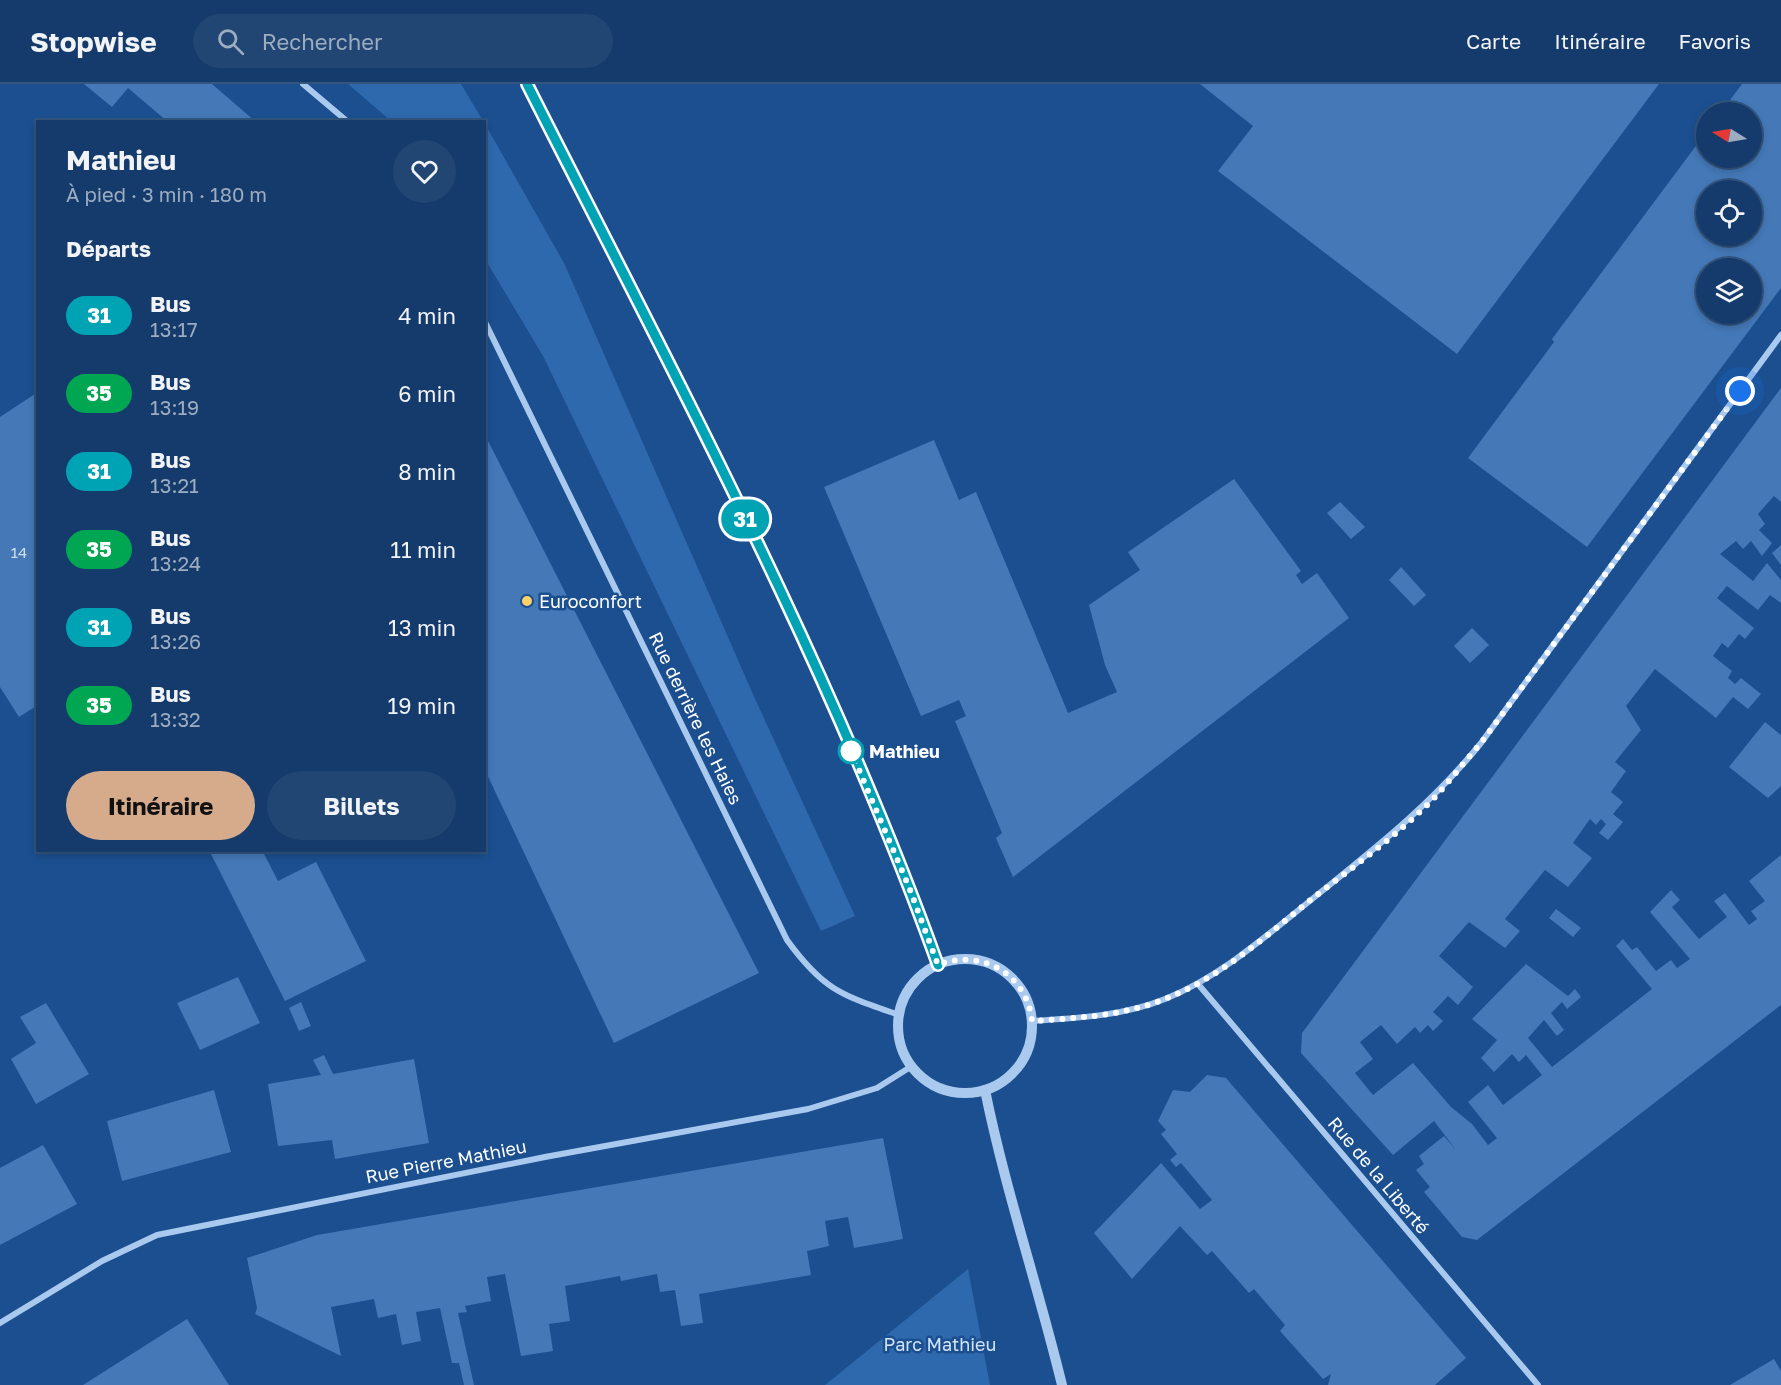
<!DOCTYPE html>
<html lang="fr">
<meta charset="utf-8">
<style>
:root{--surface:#143b6b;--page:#214673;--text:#f1f3f6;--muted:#9dadc1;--line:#33557e;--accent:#d6ab8b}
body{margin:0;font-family:"Golos Text",sans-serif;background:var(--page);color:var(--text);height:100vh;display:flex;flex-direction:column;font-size:22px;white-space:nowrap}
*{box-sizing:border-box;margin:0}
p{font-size:20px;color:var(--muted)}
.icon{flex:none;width:33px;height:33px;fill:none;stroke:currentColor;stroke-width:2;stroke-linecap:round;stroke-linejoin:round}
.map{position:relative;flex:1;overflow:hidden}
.details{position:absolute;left:36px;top:36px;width:450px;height:732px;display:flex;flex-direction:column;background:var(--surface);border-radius:0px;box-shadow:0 3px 9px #0003,0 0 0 2px var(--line)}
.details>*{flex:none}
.badge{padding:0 12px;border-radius:20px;font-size:21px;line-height:39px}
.needle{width:39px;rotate:281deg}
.tools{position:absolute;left:1696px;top:18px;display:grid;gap:12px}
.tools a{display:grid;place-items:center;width:66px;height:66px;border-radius:50%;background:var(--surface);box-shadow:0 3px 9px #0003,0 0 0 2px var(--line);font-size:30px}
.you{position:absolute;width:30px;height:30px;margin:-15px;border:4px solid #fff;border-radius:50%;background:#1a73e8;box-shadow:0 0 0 9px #1a73e833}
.map>.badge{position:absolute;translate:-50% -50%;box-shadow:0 0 0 3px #fff}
h2{padding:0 30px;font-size:22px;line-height:54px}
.round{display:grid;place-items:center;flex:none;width:63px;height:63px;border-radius:32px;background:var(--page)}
.headline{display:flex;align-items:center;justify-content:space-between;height:102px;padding:0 30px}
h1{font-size:28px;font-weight:700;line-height:45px}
.cta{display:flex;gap:12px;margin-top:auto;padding:12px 30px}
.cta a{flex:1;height:69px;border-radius:36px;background:var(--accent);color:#111;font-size:24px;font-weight:700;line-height:69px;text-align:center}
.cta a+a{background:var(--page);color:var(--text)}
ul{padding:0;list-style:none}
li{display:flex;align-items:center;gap:18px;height:78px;padding:0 30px}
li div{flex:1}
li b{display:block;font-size:22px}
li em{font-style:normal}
li .badge{min-width:66px;font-weight:700;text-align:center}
header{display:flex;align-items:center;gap:36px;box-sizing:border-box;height:84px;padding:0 30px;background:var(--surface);border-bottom:2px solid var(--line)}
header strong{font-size:28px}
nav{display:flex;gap:33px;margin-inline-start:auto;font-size:21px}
.search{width:420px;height:54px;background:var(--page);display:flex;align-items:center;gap:15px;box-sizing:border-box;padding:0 21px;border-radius:33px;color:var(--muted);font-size:22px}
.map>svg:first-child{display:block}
.green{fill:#2e69ad}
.building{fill:#4478b7;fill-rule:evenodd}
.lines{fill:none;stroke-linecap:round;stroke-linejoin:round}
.minor{stroke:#a9c9ee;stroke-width:6}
.tertiary{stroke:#a9c9ee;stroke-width:10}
.line-casing{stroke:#fff;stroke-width:14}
.line{stroke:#00a3b4;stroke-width:9}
.walk{stroke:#fff;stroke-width:6;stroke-dasharray:0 10.8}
.poi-dot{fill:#ffd166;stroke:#1b4f8f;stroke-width:2}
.stop-dot{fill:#fff;stroke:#00a3b4;stroke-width:3}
.labels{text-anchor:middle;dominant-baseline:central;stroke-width:5;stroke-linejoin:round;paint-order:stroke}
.number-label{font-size:15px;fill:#d0dded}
.poi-label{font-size:18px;fill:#fff;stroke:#1b4f8f;text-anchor:start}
.street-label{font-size:18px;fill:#fff;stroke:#1b4f8f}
.stop-label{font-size:18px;font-weight:bold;fill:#fff;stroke:#1b4f8f;text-anchor:start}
.park-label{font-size:18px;fill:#cfe3fa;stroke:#1b4f8f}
</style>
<header>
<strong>Stopwise</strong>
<div class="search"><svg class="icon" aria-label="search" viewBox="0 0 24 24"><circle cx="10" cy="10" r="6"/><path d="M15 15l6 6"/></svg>Rechercher</div>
<nav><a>Carte</a><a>Itinéraire</a><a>Favoris</a></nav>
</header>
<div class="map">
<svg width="1781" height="1301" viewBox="0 0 1781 1301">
<rect width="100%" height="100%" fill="#1b4f8f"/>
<g class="green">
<polygon points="348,0 461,0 483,37 391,37"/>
<polygon points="485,40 564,179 756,617 855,832 821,847 543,272 485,175"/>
<polygon points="968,1185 990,1301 825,1301"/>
</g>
<g class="building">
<polygon points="84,0 212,0 256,38 168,38 128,4 112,23"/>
<polygon points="1200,0 1659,0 1457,270 1218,87 1253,42"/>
<path d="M1742 0H1781V204L1587 463 1468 374 1554 258 1552 255 1707 47V74H1752V28H1721ZM1707 106H1752V152H1707ZM1707 184H1752V230H1707Z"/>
<polygon points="1781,304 1781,418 1774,412 1758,430 1765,440 1759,446 1772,459 1762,472 1751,457 1743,465 1736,457 1720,470 1753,497 1767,479 1781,496 1781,519 1770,511 1758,526 1727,502 1717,514 1754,544 1745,555 1739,550 1728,564 1722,559 1713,572 1732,587 1728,594 1735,600 1741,594 1761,610 1748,625 1733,613 1716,634 1655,585 1626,622 1641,646 1615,678 1626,687 1611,708 1623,718 1613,730 1623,738 1608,756 1599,749 1606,740 1601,735 1596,741 1590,735 1573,759 1592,774 1568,803 1545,786 1505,835 1520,847 1505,864 1469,838 1439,872 1473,903 1458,921 1448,912 1433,928 1443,937 1433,947 1428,941 1420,949 1415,943 1397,960 1381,941 1360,958 1373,975 1355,989 1373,1011 1413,979 1451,1023 1472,1040 1488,1061 1497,1054 1468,1018 1488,1001 1503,1021 1542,991 1526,971 1519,978 1512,970 1494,988 1481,974 1497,956 1472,935 1526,880 1568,912 1575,905 1581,913 1567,925 1562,918 1551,929 1564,946 1557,952 1544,936 1528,954 1552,983 1652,905 1616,862 1623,855 1632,866 1637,863 1656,887 1671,876 1677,884 1690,875 1650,828 1671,806 1680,816 1672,823 1699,855 1727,833 1714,817 1725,809 1749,841 1757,835 1751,827 1765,817 1749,797 1781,771 1781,921 1477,1156 1462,1153 1424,1108 1430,1103 1416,1086 1424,1080 1419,1072 1444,1052 1456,1066 1434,1037 1393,1071 1301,969 1302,949"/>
<polygon points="38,308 38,621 19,633 0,603 0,333"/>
<polygon points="484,349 759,889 614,959 484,684"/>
<polygon points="934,356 959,416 976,408 1068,629 1117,608 1105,581 1089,521 1140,486 1128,468 1234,395 1301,487 1296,491 1302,500 1317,489 1349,534 1013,793 996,754 1002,749 955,637 966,632 959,616 921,632 824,403"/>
<polygon points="1340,418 1365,443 1351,455 1327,429"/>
<polygon points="1781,461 1781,481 1772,469"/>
<polygon points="1401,483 1426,511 1414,522 1389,496"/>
<polygon points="1472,544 1489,561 1470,579 1454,562"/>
<polygon points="1765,638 1781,651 1781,702 1768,714 1729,683"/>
<polygon points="209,766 262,766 278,797 316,778 366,877 285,917"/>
<polygon points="1556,825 1581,844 1573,853 1549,834"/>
<polygon points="238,893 260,939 200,966 177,919"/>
<polygon points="301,918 311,942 299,947 289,924"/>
<polygon points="46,919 89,990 36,1020 11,975 36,959 20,933"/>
<polygon points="324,971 333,990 414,975 429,1059 335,1075 332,1056 278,1062 268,1000 321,991 313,976"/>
<polygon points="1207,991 1226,994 1466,1274 1435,1301 1328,1301 1331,1290 1323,1295 1280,1247 1285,1241 1254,1205 1249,1209 1212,1167 1207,1171 1180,1142 1132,1195 1094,1149 1161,1079 1200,1125 1212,1116 1181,1079 1176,1083 1170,1076 1177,1070 1161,1050 1166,1046 1158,1037 1173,1006 1190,1008"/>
<polygon points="214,1006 231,1068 122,1097 107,1037"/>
<polygon points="883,1054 903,1155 854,1164 848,1133 825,1137 829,1162 807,1167 811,1191 699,1210 703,1239 681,1242 675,1206 660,1208 657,1190 621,1197 620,1192 565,1202 570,1237 549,1240 553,1267 521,1272 505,1190 487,1193 491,1217 465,1222 467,1228 458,1229 474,1301 464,1301 459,1279 452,1279 440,1224 416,1228 421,1257 402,1261 396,1230 378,1234 374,1215 331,1223 341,1272 255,1230 257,1224 247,1174 317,1151"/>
<polygon points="43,1061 77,1120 0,1161 0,1084"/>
<polygon points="187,1235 229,1301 83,1301"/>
<polygon points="1774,1275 1781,1287 1781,1301 1730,1301"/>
</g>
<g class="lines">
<g class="minor">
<polyline points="303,0 348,38"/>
<path d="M484 236 787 856C824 907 842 911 899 931"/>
<polyline points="1198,900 1538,1301"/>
<path d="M1032 937C1077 934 1123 932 1165 915 1220 893 1266 852 1311 816 1374 765 1430 722 1481 659L1781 251"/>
<polyline points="0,1239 102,1177 157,1151 545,1073 808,1025 877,1004 912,982"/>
</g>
<g class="tertiary">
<path d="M527 0C672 289 827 576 938 881"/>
<circle cx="965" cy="942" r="67"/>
<path d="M985 1006C1005 1105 1038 1202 1062 1301"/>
</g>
</g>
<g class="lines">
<g class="line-casing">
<path id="line" d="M527 0C672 287 829 578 938 881"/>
</g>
<use href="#line" class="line"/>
<path class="walk" d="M851 667 909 803 938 881C981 864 1027 890 1032 937 1077 934 1123 932 1165 915 1219 894 1264 854 1308 818 1351 784 1399 751 1437 711 1452 694 1466 676 1481 659L1740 307"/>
</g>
<circle class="poi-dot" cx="527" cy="517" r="6"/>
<circle class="stop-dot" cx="851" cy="667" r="12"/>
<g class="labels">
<g class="number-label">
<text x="19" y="468">14</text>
</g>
<g class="poi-label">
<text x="539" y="517">Euroconfort</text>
</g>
<g class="street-label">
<text transform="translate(696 634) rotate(64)">Rue derrière les Haies</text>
<text transform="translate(446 1077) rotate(-11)">Rue Pierre Mathieu</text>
<text transform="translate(1379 1091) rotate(50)">Rue de la Liberté</text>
</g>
<g class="stop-label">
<text x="869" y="667">Mathieu</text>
</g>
<g class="park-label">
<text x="940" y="1260">Parc Mathieu</text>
</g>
</g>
</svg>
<div class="tools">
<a><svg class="needle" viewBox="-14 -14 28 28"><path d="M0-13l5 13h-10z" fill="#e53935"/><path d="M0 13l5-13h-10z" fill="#9dadc1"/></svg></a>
<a><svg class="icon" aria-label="locate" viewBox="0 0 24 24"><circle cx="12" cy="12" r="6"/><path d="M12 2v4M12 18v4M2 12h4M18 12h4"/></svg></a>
<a><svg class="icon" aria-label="layers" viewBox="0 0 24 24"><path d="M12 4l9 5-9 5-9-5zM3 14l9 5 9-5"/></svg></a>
</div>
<div class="you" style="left:1740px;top:307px"></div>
<b class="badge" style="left:745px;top:435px;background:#00a3b4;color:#fff">31</b>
<section class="details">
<div class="headline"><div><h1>Mathieu</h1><p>À pied · 3 min · 180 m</p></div><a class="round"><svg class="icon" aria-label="heart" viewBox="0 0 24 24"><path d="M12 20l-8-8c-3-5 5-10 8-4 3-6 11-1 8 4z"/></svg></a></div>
<h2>Départs</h2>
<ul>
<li><span class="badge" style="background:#00a3b4;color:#fff">31</span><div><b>Bus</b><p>13:17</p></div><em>4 min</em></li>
<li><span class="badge" style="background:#00a651;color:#fff">35</span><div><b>Bus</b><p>13:19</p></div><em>6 min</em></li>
<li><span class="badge" style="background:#00a3b4;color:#fff">31</span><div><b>Bus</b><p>13:21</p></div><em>8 min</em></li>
<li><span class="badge" style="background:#00a651;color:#fff">35</span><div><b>Bus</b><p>13:24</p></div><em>11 min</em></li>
<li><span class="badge" style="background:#00a3b4;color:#fff">31</span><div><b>Bus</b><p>13:26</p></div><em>13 min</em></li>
<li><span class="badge" style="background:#00a651;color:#fff">35</span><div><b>Bus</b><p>13:32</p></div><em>19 min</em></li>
</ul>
<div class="cta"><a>Itinéraire</a><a>Billets</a></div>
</section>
</div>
